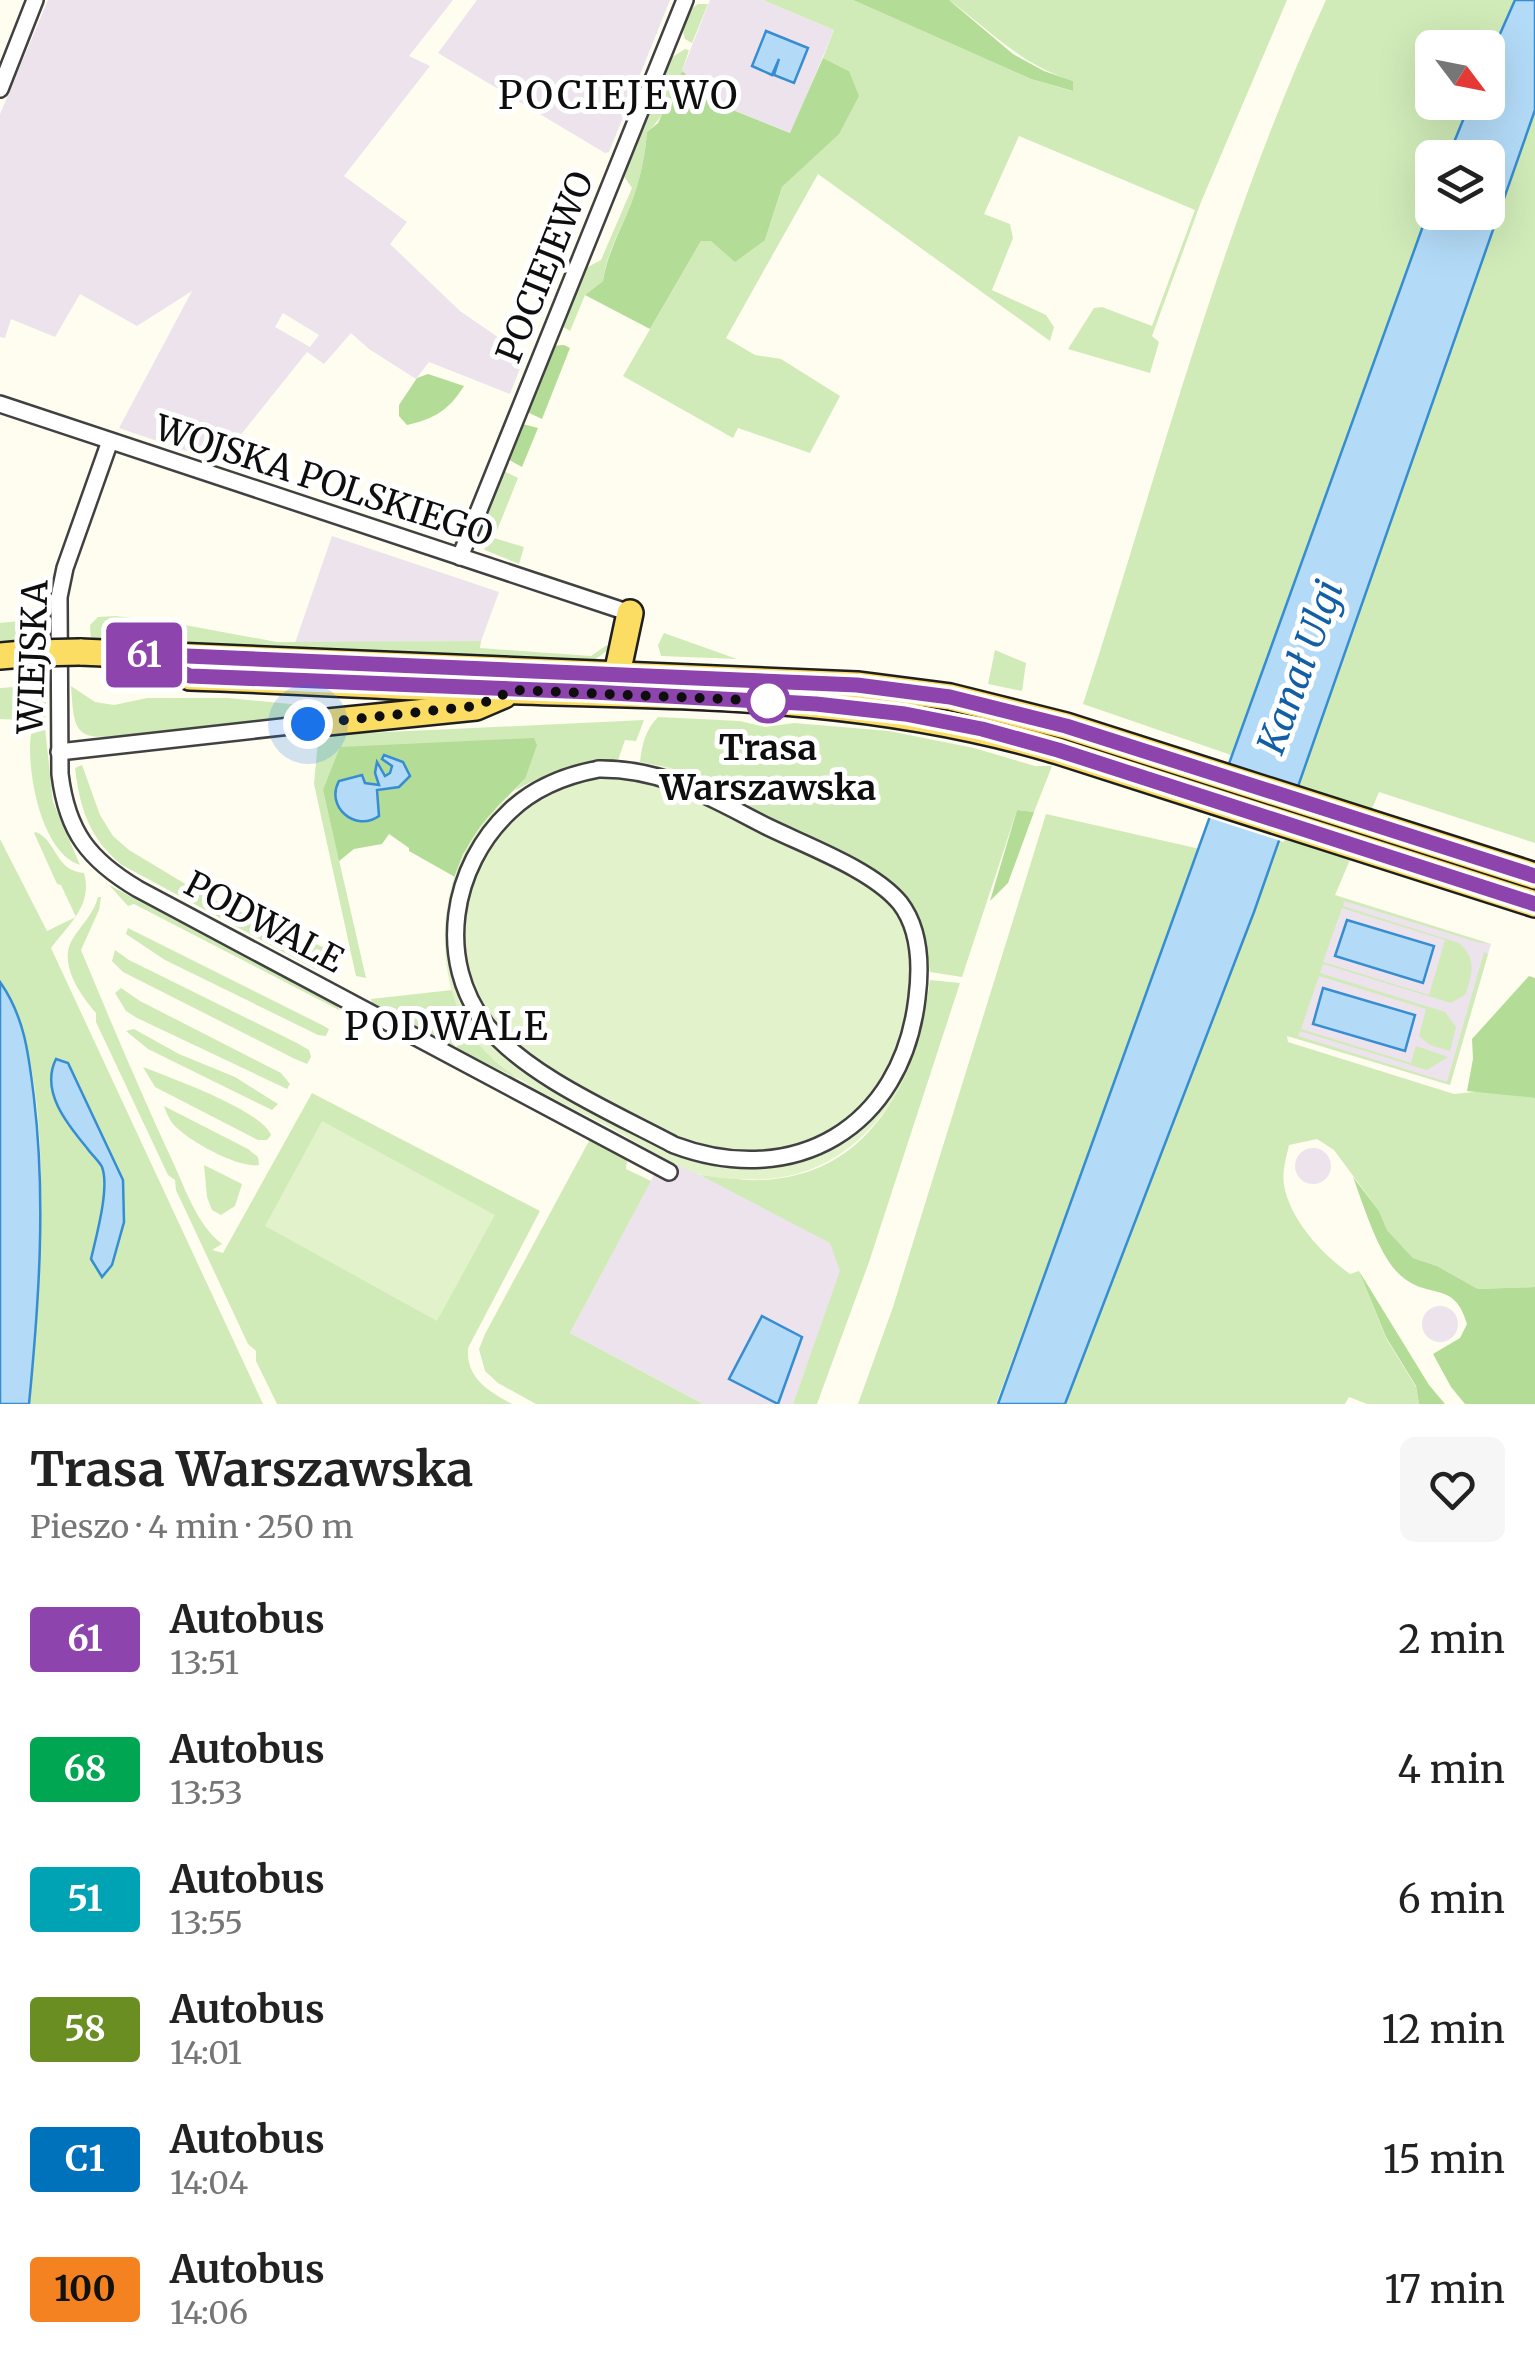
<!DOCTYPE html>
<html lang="pl">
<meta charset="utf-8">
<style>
:root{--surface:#fff;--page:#f6f6f6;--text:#222;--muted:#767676}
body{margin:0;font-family:Merriweather,serif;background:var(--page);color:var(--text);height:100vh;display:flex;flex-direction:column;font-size:38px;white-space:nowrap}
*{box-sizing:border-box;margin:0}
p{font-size:32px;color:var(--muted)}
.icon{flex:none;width:55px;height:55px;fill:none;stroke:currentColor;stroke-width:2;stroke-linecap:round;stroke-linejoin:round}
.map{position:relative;height:1404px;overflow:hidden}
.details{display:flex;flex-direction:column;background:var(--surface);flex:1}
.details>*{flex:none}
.badge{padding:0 20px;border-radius:8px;font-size:35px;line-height:65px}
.needle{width:65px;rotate:122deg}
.buttons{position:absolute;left:1415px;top:30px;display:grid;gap:20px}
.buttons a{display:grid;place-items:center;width:90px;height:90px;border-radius:15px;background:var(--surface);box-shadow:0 10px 40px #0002;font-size:50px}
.you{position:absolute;width:50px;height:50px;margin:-25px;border:8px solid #fff;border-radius:50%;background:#1a73e8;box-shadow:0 0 0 15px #1a73e833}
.map>.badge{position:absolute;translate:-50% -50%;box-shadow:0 0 0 5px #fff}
.round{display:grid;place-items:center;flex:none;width:105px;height:105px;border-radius:15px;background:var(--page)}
.summary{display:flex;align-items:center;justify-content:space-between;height:170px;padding:0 30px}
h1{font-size:48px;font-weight:700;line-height:75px}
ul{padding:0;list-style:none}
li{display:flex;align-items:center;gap:30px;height:130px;padding:0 30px}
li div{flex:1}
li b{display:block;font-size:38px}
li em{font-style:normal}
li .badge{min-width:110px;font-weight:700;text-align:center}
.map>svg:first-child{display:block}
.industrial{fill:#ece3ed;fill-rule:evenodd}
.green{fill:#d0ebb8;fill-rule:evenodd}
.forest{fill:#b3dc97;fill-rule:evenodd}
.pitch{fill:#e2f2ca}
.water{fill:#b3dbf8;stroke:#378dd1;stroke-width:2.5}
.pier{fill:#fffdf0}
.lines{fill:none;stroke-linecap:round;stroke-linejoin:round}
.street-casing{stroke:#414141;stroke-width:20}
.primary-casing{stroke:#1f1f1f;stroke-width:30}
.street{stroke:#fff;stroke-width:15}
.primary{stroke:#fcdd63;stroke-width:25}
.primary-bridge-casing{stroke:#1f1f1f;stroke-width:30;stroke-linecap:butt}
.primary-bridge{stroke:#fcdd63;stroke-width:25}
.line-casing{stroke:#fff;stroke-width:22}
.line{stroke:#8e44ad;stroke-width:15}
.walk{stroke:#0e0e0e;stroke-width:10;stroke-dasharray:0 18}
.stop-dot{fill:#fff;stroke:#8e44ad;stroke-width:5}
.labels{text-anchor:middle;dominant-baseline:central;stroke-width:10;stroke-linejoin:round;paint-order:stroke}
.street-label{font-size:35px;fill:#0e0e0e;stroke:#fff}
.stop-label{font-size:35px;font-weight:bold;fill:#0e0e0e;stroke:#fff}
.neighbourhood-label{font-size:38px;letter-spacing:2.5px;fill:#0e0e0e;stroke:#fff}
.water-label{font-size:38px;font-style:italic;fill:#135fa5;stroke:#fff}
</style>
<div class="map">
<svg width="1535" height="1404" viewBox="0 0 1535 1404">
<rect width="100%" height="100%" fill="#fffdf0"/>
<g class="industrial">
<path d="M48 0H453L409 56 430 66 344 176 407 222 390 244 460 311 525 356 510 394 429 362 416 379 369 349 351 333 324 364 307 352 219 462 119 428 192 291 137 326 80 294 55 337 11 319 5 338 0 337V114ZM283 313 319 335 310 347 275 327Z"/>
<polygon points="477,0 670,0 609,152 605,153 438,53"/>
<polygon points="710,0 763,0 834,30 791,133 725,107 682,71"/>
<polygon points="332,536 499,592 481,641 295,643"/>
<polygon points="1335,896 1491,944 1450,1085 1287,1035"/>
<circle cx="1313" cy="1166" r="18"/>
<polygon points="664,1156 831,1243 841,1271 793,1404 703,1404 570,1333"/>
<circle cx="1440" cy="1324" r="18"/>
</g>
<g class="green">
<path d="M763 0H853L1031 79 1072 91 1073 81C1019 63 993 33 949 0H1287L1201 202 1152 336 1159 342 1150 373 1068 349 1094 308 1102 307 1152 326 1195 210 1019 136 984 214 1010 224 1013 238 992 290 1046 315 1054 327 1050 341 818 174 726 338 755 355 781 359 840 396 810 453 738 428 733 438 623 376 701 241 765 240 782 187 839 133 849 71 823 58 834 30Z"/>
<path d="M1326 0H1515L1488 61V48H1432V102L1470 103 1448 157 1432 158V201L1333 482 1231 755 1083 704C1160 468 1222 225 1326 0Z"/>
<path d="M698 4H708L692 43 685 39C680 25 685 12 698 4Z"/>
<path d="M685 49 689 50C680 77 669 114 647 132 645 157 640 180 631 204 621 230 606 253 603 281L585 295 570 331 560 325 582 270 601 260 632 188 621 172 668 60Z"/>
<path d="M1535 110V843L1379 792 1335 895 1491 944 1477 942 1344 901 1343 906 1459 943C1477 959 1472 972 1466 994L1451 1003 1323 964 1320 973 1445 1012 1456 1027 1450 1051 1430 1045 1419 1036 1426 1009 1319 976 1301 1029 1411 1063 1416 1046 1448 1057 1427 1070 1300 1031 1298 1036 1447 1082 1484 952 1488 954 1450 1085 1287 1036 1288 1042 1454 1094 1484 1091 1535 1098V1287L1478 1289 1437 1266 1413 1258 1387 1230 1379 1211 1334 1150 1317 1139 1289 1145C1286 1159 1282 1171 1284 1185 1290 1220 1322 1254 1350 1274L1359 1271 1386 1338 1416 1387 1419 1404H1367L1349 1397 1345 1404H1066L1254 912ZM1342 908 1445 940 1429 995 1323 962Z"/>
<polygon points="504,471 518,478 494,538 524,547 519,564 485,550 480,532 476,532 499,473"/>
<polygon points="115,616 163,621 277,642 481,641 480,648 591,656 607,645 608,650 593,661 91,641 90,625 98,617"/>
<polygon points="45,618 47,642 40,631 29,626 27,642 0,644 0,623"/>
<polygon points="664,633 737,659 661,656 658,645"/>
<polygon points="995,650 1026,663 1022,691 988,684"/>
<polygon points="47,685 45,721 0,719 0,688 28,686 33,702 43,695"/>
<path d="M71 686 95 702 114 705 147 698H228L331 708 455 700 123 740 122 735C74 742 74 730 71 686Z"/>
<path d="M658 717 740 721 765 727 794 723 889 731 974 748 1035 766H1052L1034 812 1017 810 962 977 930 972C924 928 916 907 882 877L705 783 670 768 640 762C642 745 645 730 658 717Z"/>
<path d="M644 720 636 741 625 740 618 760C580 760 546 773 514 791L525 779 323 790 366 978 356 976 314 784 318 741 324 735Z"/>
<path d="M45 728 53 802 80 865C41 853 26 770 31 734Z"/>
<path d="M82 765 100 815 113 836 129 850 207 897 339 954 340 965 325 971 315 969 122 865C89 838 80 809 75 768Z"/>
<polygon points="1046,814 1200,849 996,1404 858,1404 893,1307"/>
<path d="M36 832C58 842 55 871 84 873 93 905 69 924 51 948L263 1404H29C39 1302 61 1066 0 982V839L47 931 76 917 61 885 57 884 34 833Z"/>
<polygon points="109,885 335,1004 341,1011 134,904 128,906"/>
<path d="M98 897H101L99 910 81 950C110 1020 139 1089 171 1158 185 1187 196 1224 222 1244L212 1250 223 1253 312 1093 540 1211 468 1348C466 1378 487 1390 512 1404H277L256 1361V1351L248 1344 176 1190 175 1180 168 1175 96 1022V1013C81 996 58 964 72 940 81 925 94 914 98 897Z"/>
<polygon points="128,928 322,1025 329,1029 326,1036 318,1035 165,960 126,934"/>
<polygon points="115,950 129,960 297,1043 309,1050 311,1057 307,1064 295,1059 123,972 112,961"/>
<path d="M930 980 960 983 869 1262 817 1404H793L840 1271 830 1243 700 1175C720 1176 741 1181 762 1180 874 1175 917 1076 930 980Z"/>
<polygon points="121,988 140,1001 281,1073 290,1084 287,1089 137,1018 126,1011 115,993"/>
<polygon points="452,990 468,1027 454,1047 372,1004 371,999"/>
<polygon points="134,1029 179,1054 235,1077 278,1104 272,1110 148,1049 126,1031"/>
<polygon points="470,1031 495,1061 520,1080 456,1048"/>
<path d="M143 1067C171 1078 261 1110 271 1135L267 1140H258L155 1087Z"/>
<path d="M164 1106 248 1149 258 1157 259 1165C240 1169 191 1142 177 1128 170 1122 167 1114 164 1106Z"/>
<polygon points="590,1139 627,1159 626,1169 651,1181 570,1333 703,1404 536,1404 498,1383 485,1371 479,1349 485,1334"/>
<polygon points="204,1165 242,1184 235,1206 221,1215 212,1210 207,1197"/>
</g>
<g class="forest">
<polygon points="853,0 949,0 1013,54 1044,71 1073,81 1073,91 1031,79"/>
<path d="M823 58 849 71 859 96 839 134 782 187 765 240 735 262 711 241H701L650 329 585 295 603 281C607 253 621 230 631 204 640 180 645 157 647 132L658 123 682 71 725 107 790 133Z"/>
<polygon points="564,345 570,348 542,419 523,410 550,346"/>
<path d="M428 374 464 386C449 410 434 419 407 425L399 416V405L417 378Z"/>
<polygon points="519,423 538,428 522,467 506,458"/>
<path d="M534 738 537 745 525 779 497 807 463 854 455 877 409 851V848L389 834 382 844 354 849 339 861 323 790 340 747ZM386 760 409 775C389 798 366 787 339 781L362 775 364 784 375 787 380 784 378 765 385 776 390 773 392 766Z"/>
<polygon points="1017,810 1034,812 1008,883 990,901"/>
<polygon points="1529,976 1535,978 1535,1098 1467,1091 1473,1059 1472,1039"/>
<path d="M1353 1177 1379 1211 1387 1230 1413 1258 1437 1266 1478 1289 1535 1287V1404H1465L1451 1387 1433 1354 1460 1338 1467 1324C1454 1277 1426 1303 1396 1271 1377 1250 1363 1204 1353 1177Z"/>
<polygon points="1359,1271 1429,1385 1445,1404 1419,1404 1416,1386 1386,1337"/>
</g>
<g class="pitch">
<path d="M613 760 670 768 686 774 882 877C926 910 934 961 925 1013 910 1104 843 1186 744 1179 730 1179 712 1178 699 1174 671 1165 632 1139 605 1125 568 1105 526 1088 494 1060 444 1017 435 937 454 878 480 802 536 767 613 760Z"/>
<polygon points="322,1121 495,1215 437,1321 265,1226"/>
</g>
<g class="water">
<polygon points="1515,0 1535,0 1535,110 1254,912 1065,1404 998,1404 1432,201 1432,212 1488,212 1488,158 1448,157 1470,103 1488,102 1488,61"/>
<polygon points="766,31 808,48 794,83 774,75 779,59 772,75 752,66"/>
<path d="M384 755 403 762 410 776 399 787 377 790 379 816C355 833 325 806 339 781L362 775 365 783 379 785 375 773 377 762 385 776 390 773 392 766 382 759Z"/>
<polygon points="1347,920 1434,946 1423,983 1335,956"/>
<path d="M0 982C25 1017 29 1057 34 1098 46 1200 39 1302 29 1404H0Z"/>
<polygon points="1323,988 1415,1015 1405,1051 1313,1024"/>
<path d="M56 1059 68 1063 123 1180 124 1222 112 1265 102 1277 91 1259C96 1237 110 1188 102 1167 99 1161 91 1154 87 1148 67 1124 40 1091 56 1059Z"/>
<polygon points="762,1316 802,1337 778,1404 729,1379"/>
</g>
<polygon class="pier" points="1216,790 1293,815 1284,842 1206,817"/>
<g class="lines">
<g class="street-casing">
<g id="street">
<polyline points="0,89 35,0"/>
<polyline points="0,404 630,613"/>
<path d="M110 441 65 568 59 597 60 774C67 832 89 860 138 889L669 1172"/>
<polyline points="460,557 685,0"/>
<polyline points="59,752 308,724"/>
<path d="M598 769C664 768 711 798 768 827 807 846 873 870 900 903 920 929 921 967 917 998 902 1128 794 1190 674 1145 616 1114 527 1076 487 1026 435 961 451 866 510 811 534 788 567 775 599 769"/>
</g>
</g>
<g class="primary-casing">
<g id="primary">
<polyline points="80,652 857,685 950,697 1066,726 1535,876"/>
<polyline points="0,656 34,653"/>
<path d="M154 659 190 677C311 681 433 689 554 692 726 696 893 701 1058 751L1535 904"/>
<polyline points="605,683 617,674 630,613"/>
<polyline points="308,724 476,707 504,695"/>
</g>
</g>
<use href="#street" class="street"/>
<use href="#primary" class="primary"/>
<g class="primary-bridge-casing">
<polyline id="primary-bridge" points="34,653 80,652"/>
</g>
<use href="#primary-bridge" class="primary-bridge"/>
</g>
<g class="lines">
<g class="line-casing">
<polyline id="line" points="1535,876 1066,726 950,697 857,685 141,654 190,676 592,692 816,704 905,714 982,729 1058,750 1535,904"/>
</g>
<use href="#line" class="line"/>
<polyline class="walk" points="308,724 476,706 514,690 768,701"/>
</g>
<circle class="stop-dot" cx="768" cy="701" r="20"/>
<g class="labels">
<g class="street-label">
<text transform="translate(545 267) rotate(-68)">POCIEJEWO</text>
<text transform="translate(324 481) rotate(18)">WOJSKA POLSKIEGO</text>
<text transform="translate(33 657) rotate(-88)">WIEJSKA</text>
<text transform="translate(264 922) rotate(28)">PODWALE</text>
</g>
<g class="stop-label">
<text x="768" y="748">Trasa<tspan x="768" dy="40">Warszawska</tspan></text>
</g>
<g class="neighbourhood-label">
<text x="619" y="95">POCIEJEWO</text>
<text x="447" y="1026">PODWALE</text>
</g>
<g class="water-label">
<text transform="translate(1300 667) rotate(-70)">Kanał Ulgi</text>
</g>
</g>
</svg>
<div class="buttons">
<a><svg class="needle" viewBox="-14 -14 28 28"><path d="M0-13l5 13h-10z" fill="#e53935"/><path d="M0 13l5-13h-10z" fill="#767676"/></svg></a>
<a><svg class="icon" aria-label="layers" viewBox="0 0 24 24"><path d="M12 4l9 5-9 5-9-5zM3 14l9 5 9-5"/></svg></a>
</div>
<div class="you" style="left:308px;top:724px"></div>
<b class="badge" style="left:144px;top:655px;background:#8e44ad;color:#fff">61</b>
</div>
<section class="details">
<div class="summary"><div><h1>Trasa Warszawska</h1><p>Pieszo · 4 min · 250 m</p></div><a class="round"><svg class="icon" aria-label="heart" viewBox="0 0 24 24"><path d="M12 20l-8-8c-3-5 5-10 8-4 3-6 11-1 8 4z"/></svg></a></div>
<ul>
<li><span class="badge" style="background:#8e44ad;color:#fff">61</span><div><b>Autobus</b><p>13:51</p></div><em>2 min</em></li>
<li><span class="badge" style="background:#00a651;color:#fff">68</span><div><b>Autobus</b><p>13:53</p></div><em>4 min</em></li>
<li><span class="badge" style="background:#00a3b4;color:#fff">51</span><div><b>Autobus</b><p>13:55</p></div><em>6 min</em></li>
<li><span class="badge" style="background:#6b8e23;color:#fff">58</span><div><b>Autobus</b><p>14:01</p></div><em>12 min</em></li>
<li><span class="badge" style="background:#0072bc;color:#fff">C1</span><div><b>Autobus</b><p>14:04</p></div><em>15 min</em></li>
<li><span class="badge" style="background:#f58220;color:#111">100</span><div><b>Autobus</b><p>14:06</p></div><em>17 min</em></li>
</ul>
</section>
